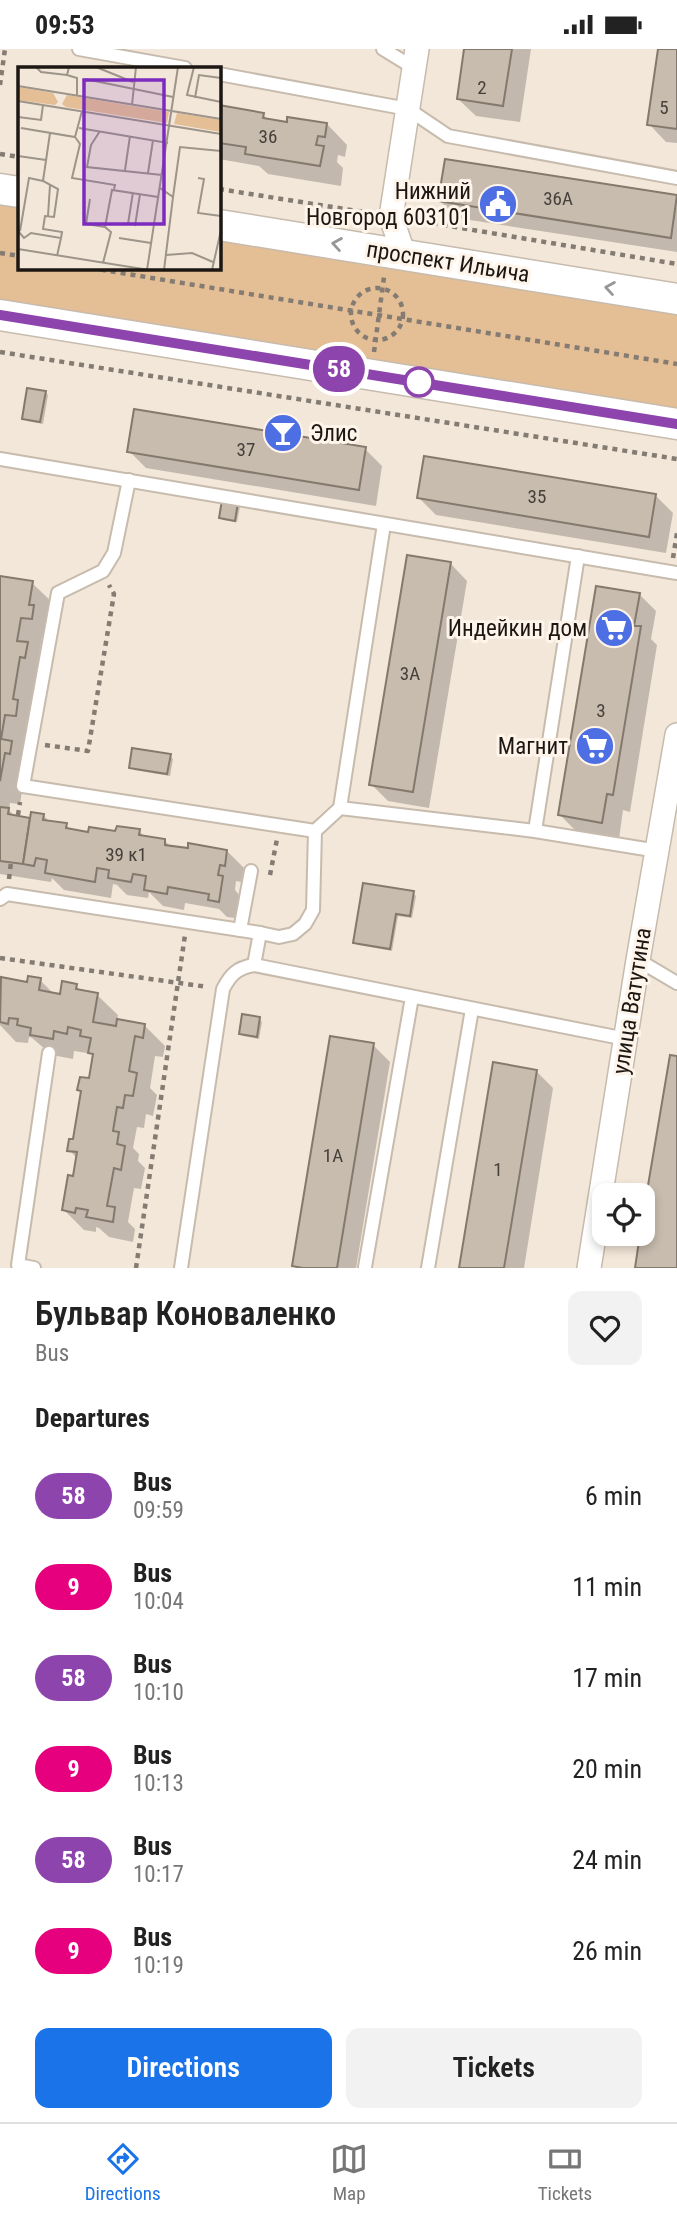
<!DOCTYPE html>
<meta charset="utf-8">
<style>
:root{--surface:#fff;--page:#f2f2f2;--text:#222;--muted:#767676;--line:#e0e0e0;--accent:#1a73e8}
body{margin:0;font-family:"Roboto Condensed",sans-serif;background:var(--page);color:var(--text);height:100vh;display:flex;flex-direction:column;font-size:26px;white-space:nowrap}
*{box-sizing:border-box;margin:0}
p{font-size:23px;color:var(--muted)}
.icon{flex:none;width:38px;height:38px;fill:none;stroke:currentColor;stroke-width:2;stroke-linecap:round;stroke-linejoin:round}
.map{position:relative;height:1219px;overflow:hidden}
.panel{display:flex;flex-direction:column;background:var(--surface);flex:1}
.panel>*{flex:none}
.badge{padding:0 14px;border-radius:23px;font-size:24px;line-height:46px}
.controls{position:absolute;left:592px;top:1134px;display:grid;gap:14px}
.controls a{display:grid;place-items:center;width:63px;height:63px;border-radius:14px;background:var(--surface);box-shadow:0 4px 10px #0003;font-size:35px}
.map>.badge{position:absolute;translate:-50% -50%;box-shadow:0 0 0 4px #fff}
h2{padding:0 35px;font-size:26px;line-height:63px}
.round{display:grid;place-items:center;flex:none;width:74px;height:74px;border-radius:14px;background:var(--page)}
.head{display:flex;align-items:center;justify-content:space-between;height:119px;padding:0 35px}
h1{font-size:33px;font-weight:600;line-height:52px}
.cta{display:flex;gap:14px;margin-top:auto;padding:14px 35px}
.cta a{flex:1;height:80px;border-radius:14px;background:var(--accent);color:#fff;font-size:28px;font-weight:600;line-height:80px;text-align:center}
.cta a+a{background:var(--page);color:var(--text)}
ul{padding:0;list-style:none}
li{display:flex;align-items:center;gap:21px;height:91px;padding:0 35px}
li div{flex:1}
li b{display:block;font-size:26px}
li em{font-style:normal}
li .badge{min-width:77px;font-weight:700;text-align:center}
.status{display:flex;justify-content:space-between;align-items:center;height:49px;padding:0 35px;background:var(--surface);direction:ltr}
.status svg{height:19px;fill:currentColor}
.tabs{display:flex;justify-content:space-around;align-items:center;height:98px;border-top:2px solid var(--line);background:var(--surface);font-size:19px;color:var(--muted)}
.tabs a{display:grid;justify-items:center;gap:4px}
.tabs .on{color:var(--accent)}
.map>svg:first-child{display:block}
.green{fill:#e4be94}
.shadow{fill:#0003}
.building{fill:#c8bcaf;stroke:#84796c;stroke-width:2}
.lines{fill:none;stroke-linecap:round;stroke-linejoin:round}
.service-casing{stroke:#c7bbad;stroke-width:16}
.minor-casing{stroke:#c7bbad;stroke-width:26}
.tertiary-casing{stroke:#c7bbad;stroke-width:33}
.path{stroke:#847b73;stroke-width:4.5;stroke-dasharray:5 5;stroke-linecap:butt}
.service{stroke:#fff;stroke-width:12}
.minor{stroke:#fff;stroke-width:23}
.tertiary{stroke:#fff;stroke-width:30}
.oneway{stroke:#999795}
.line-casing{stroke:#fff;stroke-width:16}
.line{stroke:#8e44ad;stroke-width:10}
.stop-dot{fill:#fff;stroke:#8e44ad;stroke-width:3.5}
.labels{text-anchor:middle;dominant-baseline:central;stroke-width:6;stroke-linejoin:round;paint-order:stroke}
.number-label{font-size:19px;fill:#47403a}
.poi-label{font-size:23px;fill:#1c1713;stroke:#fff4e9;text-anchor:end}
.street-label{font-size:23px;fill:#1c1713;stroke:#fff4e9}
.inset-road{fill:none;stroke:#9d948a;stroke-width:2}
.view{fill:#7b2cbf;fill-opacity:0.15;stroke:#7b2cbf;stroke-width:3.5}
.inset-edge{fill:none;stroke:#1c1713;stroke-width:3.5}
</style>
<div class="status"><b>09:53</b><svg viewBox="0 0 49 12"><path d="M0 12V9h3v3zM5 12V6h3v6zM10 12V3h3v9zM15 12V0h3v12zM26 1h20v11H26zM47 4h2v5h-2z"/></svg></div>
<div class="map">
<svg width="677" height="1219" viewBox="0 0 677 1219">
<rect width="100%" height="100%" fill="#f3e7d9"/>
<polygon class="green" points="0,151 19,154 19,219 219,219 219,185 677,259 677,364 0,255"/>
<g class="shadow">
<polygon points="466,0 531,0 520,73 476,67 458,50"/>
<polygon points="660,0 677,0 677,94 666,93 649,75"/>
<polygon points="219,58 263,66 270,72 327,75 347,96 345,108 338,106 337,113 343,119 341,137 268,125 259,117 219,110"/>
<polygon points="446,112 677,148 677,203 457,169 440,152"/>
<polygon points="45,343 48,346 43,375 27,372 24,369"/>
<polygon points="365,400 382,417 376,457 146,419 129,402"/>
<polygon points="656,447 673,464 666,504 436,466 419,449"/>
<polygon points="237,455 240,458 237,473 223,471 220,468"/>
<polygon points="450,514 467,532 429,759 388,752 371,735"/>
<polygon points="0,528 32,534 53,554 52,590 42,588 39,606 48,616 36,687 26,685 22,705 32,714 25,724 20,755 10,754 9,761 15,768 32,771 43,766 50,773 66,776 72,782 90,785 139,782 146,789 165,792 171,798 227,802 244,819 241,833 236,832 235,841 239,846 235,869 227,868 219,860 185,854 184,861 163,857 149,843 148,849 127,846 117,836 113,835 111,849 64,841 52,829 51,833 0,825"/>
<polygon points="639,545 656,562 651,590 657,596 630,763 623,761 619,790 577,783 560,766"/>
<polygon points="170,707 173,710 170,727 134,721 131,718"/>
<polygon points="413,844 416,847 412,869 398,867 392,902 358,896 355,894"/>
<polygon points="3,930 28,935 40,931 55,946 62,947 76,937 82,943 97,946 118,966 117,972 144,976 165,997 163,1008 155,1007 150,1039 157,1046 153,1067 146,1065 144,1079 137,1078 133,1099 139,1105 138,1112 145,1119 141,1140 134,1139 128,1173 135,1180 133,1193 109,1188 99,1179 96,1178 96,1183 84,1181 64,1161 75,1129 78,1110 69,1101 75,1093 83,1044 79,1041 91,1031 94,1008 88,1001 87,1004 74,1002 73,1010 52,1006 32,989 29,988 28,994 16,993 0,976 0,947"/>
<polygon points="259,970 262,973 259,990 243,987 240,984"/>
<polygon points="373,996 390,1013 356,1219 296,1219 294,1217"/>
<polygon points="494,1015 536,1022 553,1039 524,1219 461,1219"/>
</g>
<g class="building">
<polygon points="464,0 512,0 503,57 457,50"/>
<polygon points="658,0 677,0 677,80 647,76"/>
<polygon points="219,56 264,64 263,69 287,73 287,68 327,74 325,88 318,87 316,96 324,97 320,117 245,105 246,98 219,94"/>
<polygon points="445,110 677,146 671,189 438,152"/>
<polygon points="27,339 46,342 40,373 22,370"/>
<polygon points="134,360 366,398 359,441 127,403"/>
<polygon points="424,407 656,445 649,488 417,449"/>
<polygon points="222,451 238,453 235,472 219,469"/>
<polygon points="407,506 451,513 413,743 369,736"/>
<polygon points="0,527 33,532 29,556 34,556 32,570 21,569 17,592 28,593 25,609 20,608 13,650 18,651 16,667 5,666 1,690 12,692 10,705 5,704 0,732"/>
<polygon points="596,537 640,544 634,577 641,577 613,746 607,745 602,774 558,766"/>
<polygon points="132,699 171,705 167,725 129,719"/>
<polygon points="0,758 9,759 8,765 30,769 23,815 0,812"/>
<polygon points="31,763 44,765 43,771 67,774 66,779 88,783 89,778 115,782 117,777 140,780 139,786 165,790 165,796 188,799 188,794 227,801 225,817 220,816 218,826 223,827 219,853 208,851 209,845 168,838 167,845 144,841 146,827 133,825 131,833 119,831 108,829 109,821 97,819 95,833 45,824 47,811 36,809 34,817 23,815"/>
<polygon points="363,834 414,842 410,867 396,865 390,900 353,894"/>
<polygon points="28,927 41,929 39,941 60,945 62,932 77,935 76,940 98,944 93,973 116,977 117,970 145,975 143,989 135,987 129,1022 137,1024 133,1047 125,1046 123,1059 117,1058 113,1082 119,1083 117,1095 125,1097 121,1121 114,1119 107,1157 115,1158 113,1173 86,1168 88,1161 76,1159 75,1164 62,1161 68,1126 73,1127 77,1103 67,1102 69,1090 73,1090 81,1042 77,1041 80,1028 89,1029 93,1005 88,1004 91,989 80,987 81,981 68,978 67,985 54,982 53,990 30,986 31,979 17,976 18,970 9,969 8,975 0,973 1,928 27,933"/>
<polygon points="242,965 260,968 257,988 239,985"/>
<polygon points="330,987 374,994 337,1219 303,1219 292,1217"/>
<polygon points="670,1006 677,1007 677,1219 635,1219 640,1185 642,1185 642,1172"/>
<polygon points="493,1013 537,1021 504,1219 459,1219"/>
</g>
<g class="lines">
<g class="service-casing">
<g id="service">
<polyline points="79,0 185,19"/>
<polyline points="383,0 414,19"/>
<polyline points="219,25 408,60 448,87 677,129"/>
<polyline points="0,410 677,524"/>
<polyline points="129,431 114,504 103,522 58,544 23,737 315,782"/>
<polyline points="340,759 384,475"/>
<polyline points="535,782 578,507"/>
<polyline points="0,850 7,845 260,884 254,916"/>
<polyline points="240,881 251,822"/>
<polyline points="260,884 279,888 293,885 305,875 313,861 315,782 340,759 535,782 658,802"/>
<polyline points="638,911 677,934"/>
<polyline points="365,1218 412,948"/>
<polyline points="34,1219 18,1216 49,1004"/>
<path d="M181 1219 223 940C231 925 237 919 254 916L626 990"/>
<polyline points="428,1219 472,960"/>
</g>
</g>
<g class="minor-casing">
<g id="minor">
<polyline points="404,206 391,168 417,0"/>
<polyline points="589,1219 638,911 677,686"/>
</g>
</g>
<g class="tertiary-casing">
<g id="tertiary">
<polyline points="0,140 19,143"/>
<polyline points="219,176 677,250"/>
<polyline points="0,266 677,375"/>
</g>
</g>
<g class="path">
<polyline points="0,36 5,0"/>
<polyline points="0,105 19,108"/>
<polyline points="219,140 370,164"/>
<polyline points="413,171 677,215"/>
<polyline points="0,204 19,207"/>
<polyline points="91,219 677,315"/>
<circle cx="377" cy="265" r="26"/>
<polyline points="0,303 677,410"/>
<polyline points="374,303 384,228"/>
<polyline points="673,509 677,484"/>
<polyline points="45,696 88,702 114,545 109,536"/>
<polyline points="18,766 20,753"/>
<polyline points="270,826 277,790"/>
<polyline points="9,830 11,813"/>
<polyline points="0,909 208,938"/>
<polyline points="136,1219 185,886"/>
</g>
<use href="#service" class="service"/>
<use href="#minor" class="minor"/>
<use href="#tertiary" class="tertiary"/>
</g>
<defs><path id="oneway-chevron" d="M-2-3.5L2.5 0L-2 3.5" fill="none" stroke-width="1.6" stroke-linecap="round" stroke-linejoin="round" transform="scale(1.75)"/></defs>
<g class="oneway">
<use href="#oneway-chevron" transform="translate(337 195) rotate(-171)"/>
<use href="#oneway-chevron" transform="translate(610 239) rotate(-171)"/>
</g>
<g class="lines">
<g class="line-casing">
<polyline id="line" points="0,266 677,375"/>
</g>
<use href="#line" class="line"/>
</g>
<defs>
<g id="civic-disc" transform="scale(2.0125)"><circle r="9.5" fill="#4d6fe3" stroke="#fff4e9"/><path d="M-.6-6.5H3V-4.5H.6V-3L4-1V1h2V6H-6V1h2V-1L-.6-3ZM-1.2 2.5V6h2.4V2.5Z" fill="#fff"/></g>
<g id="bar-disc" transform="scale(2.0125)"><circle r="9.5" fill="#4d6fe3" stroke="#fff4e9"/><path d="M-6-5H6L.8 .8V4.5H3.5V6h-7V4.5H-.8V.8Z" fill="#fff"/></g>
<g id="supermarket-disc" transform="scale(2.0125)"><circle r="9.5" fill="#4d6fe3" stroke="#fff4e9"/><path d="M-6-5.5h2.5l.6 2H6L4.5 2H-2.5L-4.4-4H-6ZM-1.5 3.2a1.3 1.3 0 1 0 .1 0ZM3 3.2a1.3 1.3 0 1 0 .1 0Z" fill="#fff"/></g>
</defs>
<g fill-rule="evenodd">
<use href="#civic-disc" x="498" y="155"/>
<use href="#bar-disc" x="283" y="384"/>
<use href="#supermarket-disc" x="614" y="579"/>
<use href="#supermarket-disc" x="595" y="697"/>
</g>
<circle class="stop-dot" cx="419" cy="333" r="14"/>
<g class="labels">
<g class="number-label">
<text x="482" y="38">2</text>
<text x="664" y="58">5</text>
<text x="268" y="87">36</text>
<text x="558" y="149">36А</text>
<text x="246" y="400">37</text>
<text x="537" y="447">35</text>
<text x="410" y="624">3А</text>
<text x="601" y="661">3</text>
<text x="126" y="805">39 к1</text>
<text x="333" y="1106">1А</text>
<text x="498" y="1120">1</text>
</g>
<g class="poi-label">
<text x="471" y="142">Нижний<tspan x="471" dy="26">Новгород 603101</tspan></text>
<text x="310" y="384" text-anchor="start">Элис</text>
<text x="587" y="579">Индейкин дом</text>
<text x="568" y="697">Магнит</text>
</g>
<g class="street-label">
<text transform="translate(448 213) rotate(9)">проспект Ильича</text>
<text transform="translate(632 952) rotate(-81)">улица Ватутина</text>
</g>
</g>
<g transform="translate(18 18)">
<rect width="203" height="203" fill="#f3e7d9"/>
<path d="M0 20 35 26 40 35 37 38 0 33ZM49 28 151 45 149 56 48 40 44 37ZM159 46 203 53V65L156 57Z" fill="#e4be94"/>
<path class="inset-road" d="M18 0 23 5 49 8M51 0 49 8 59 11V29M78 0 115 15M176 0 169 28 203 35M67 12 155 30M0 19 203 52M177 31 181 8 203 11M0 34 203 67M114 38 118 0M0 50 23 53 25 38M3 61 57 70 64 44M61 61 150 76M82 64 73 78 69 100 144 108M32 66 25 114 40 122 36 150 27 149 25 162 44 165 43 171M57 70 62 77 54 111 97 118 96 122M0 89 28 93M107 103 112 69M130 106 135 73M180 111 186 112 180 146 203 149M142 121 155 130 146 203M155 130 162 80 203 84M72 132 68 157 87 160M30 149 32 118M110 157 115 125M117 159 122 127M0 164 6 171 13 166 43 171 39 189M2 164 11 111 25 114M101 171 133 176M0 182 131 203M148 188 174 186 195 195M85 196 93 165 87 160 94 123 140 130M129 203 160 0M194 203 203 163"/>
<path class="view" d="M66 13H146V157H66Z"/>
<rect width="203" height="203" class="inset-edge"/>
</g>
</svg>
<div class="controls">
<a><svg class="icon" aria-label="locate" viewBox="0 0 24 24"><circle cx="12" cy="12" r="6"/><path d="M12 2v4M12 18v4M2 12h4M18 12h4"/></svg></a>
</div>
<b class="badge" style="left:339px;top:320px;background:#8e44ad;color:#fff">58</b>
</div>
<section class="panel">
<div class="head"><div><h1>Бульвар Коноваленко</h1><p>Bus</p></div><a class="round"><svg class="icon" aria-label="heart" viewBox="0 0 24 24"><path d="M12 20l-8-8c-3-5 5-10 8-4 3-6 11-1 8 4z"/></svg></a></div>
<h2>Departures</h2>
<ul>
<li><span class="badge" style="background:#8e44ad;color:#fff">58</span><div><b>Bus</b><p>09:59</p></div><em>6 min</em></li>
<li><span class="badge" style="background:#e6007e;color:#fff">9</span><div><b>Bus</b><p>10:04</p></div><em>11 min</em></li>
<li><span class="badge" style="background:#8e44ad;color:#fff">58</span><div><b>Bus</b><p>10:10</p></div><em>17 min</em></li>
<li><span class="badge" style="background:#e6007e;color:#fff">9</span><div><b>Bus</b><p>10:13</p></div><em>20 min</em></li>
<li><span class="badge" style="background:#8e44ad;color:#fff">58</span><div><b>Bus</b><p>10:17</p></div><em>24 min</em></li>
<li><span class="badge" style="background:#e6007e;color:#fff">9</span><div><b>Bus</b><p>10:19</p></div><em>26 min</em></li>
</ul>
<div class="cta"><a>Directions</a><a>Tickets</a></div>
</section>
<nav class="tabs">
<a class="on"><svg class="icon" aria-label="directions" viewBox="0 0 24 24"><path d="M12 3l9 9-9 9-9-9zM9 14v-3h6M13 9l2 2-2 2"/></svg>Directions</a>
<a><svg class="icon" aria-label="map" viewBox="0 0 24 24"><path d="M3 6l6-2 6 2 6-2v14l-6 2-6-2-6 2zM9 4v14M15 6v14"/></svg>Map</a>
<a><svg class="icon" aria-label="tickets" viewBox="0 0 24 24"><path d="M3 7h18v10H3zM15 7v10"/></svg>Tickets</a>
</nav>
